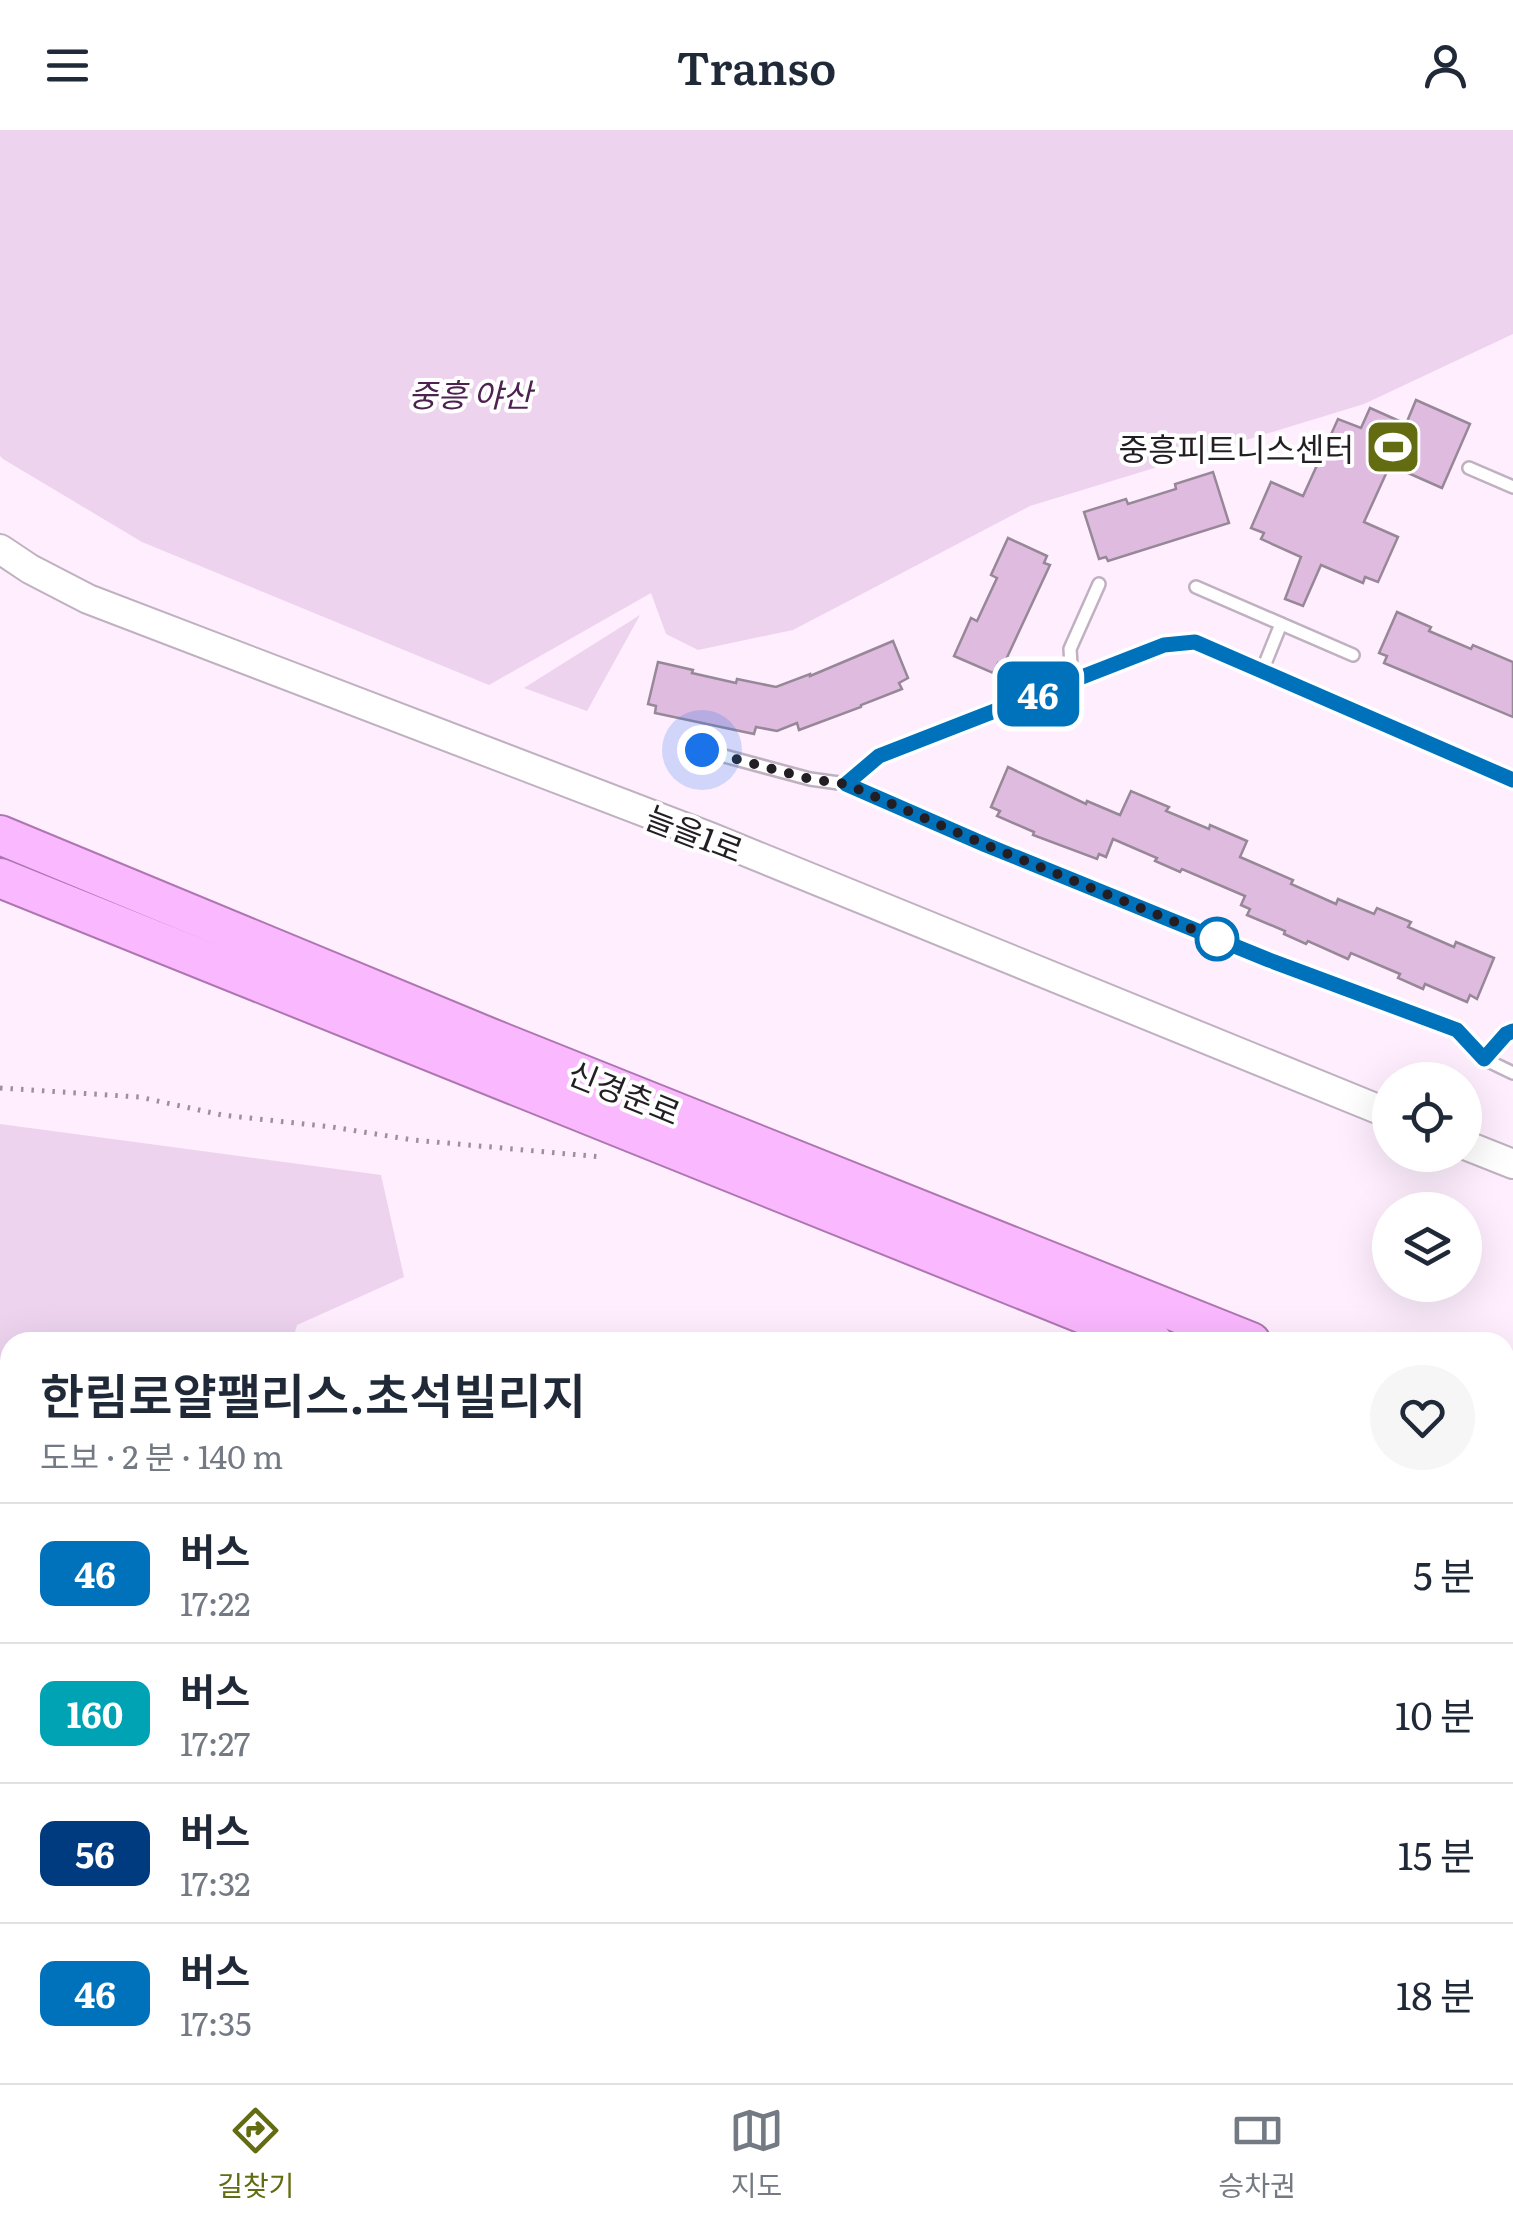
<!DOCTYPE html>
<html lang="ko">
<meta charset="utf-8">
<style>
:root{--surface:#fff;--page:#f6f6f7;--text:#1f2937;--muted:#747a83;--line:#e0e1e3;--accent:#646c12}
body{margin:0;font-family:Literata,"Noto Sans KR",serif;background:var(--page);color:var(--text);height:100vh;display:flex;flex-direction:column;font-size:38px;white-space:nowrap}
*{box-sizing:border-box;margin:0}
p{font-size:32px;color:var(--muted)}
.icon{flex:none;width:55px;height:55px;fill:none;stroke:currentColor;stroke-width:2;stroke-linecap:round;stroke-linejoin:round}
.map{position:relative;flex:1;overflow:hidden}
.sheet{position:absolute;left:0px;top:1202px;width:1515px;height:752px;display:flex;flex-direction:column;background:var(--surface);border-radius:30px 30px 0 0;box-shadow:0 10px 40px #0002}
.sheet>*{flex:none}
.badge{padding:0 20px;border-radius:15px;font-size:35px;line-height:65px}
.controls{position:absolute;left:1372px;top:932px;display:grid;gap:20px}
.controls a{display:grid;place-items:center;width:110px;height:110px;border-radius:50%;background:var(--surface);box-shadow:0 10px 40px #0002;font-size:50px}
.you{position:absolute;width:50px;height:50px;margin:-25px;border:8px solid #fff;border-radius:50%;background:#1a73e8;box-shadow:0 0 0 15px #1a73e833}
.map>.badge{position:absolute;translate:-50% -50%;box-shadow:0 0 0 5px #fff}
.round{display:grid;place-items:center;flex:none;width:105px;height:105px;border-radius:52px;background:var(--page)}
.headline{display:flex;align-items:center;justify-content:space-between;height:170px;padding:0 40px}
h1{font-size:48px;font-weight:600;line-height:75px}
ul{padding:0;list-style:none}
li{display:flex;align-items:center;gap:30px;height:140px;padding:0 40px;border-top:2px solid var(--line)}
li div{flex:1}
li b{display:block;font-size:38px}
li em{font-style:normal}
li .badge{min-width:110px;font-weight:700;text-align:center}
header{display:flex;justify-content:space-between;align-items:center;height:130px;padding:0 40px;background:var(--surface);font-size:45px;font-weight:600}
.dock{display:flex;justify-content:space-around;align-items:center;height:140px;border-top:2px solid var(--line);background:var(--surface);font-size:28px;color:var(--muted)}
.dock a{display:grid;justify-items:center;gap:5px}
.dock .current{color:var(--accent)}
.map>svg:first-child{display:block}
.green{fill:#edd3ee}
.building{fill:#dfbbe0;stroke:#978897;stroke-width:2.5}
.lines{fill:none;stroke-linecap:round;stroke-linejoin:round}
.service-casing{stroke:#c0b1c1;stroke-width:16}
.minor-casing{stroke:#c0b1c1;stroke-width:28}
.tertiary-casing{stroke:#c0b1c1;stroke-width:32}
.trunk-casing{stroke:#ae76b1;stroke-width:42}
.path{stroke:#9b909b;stroke-width:5;stroke-dasharray:2.5 8;stroke-linecap:butt}
.service{stroke:#fff;stroke-width:11}
.minor{stroke:#fff;stroke-width:22}
.tertiary{stroke:#fff;stroke-width:28}
.trunk{stroke:#fab8fe;stroke-width:38}
.line-casing{stroke:#fff;stroke-width:22}
.line{stroke:#0072bc;stroke-width:15}
.walk{stroke:#231e23;stroke-width:10;stroke-dasharray:0 18}
.stop-dot{fill:#fff;stroke:#0072bc;stroke-width:5}
.labels{text-anchor:middle;dominant-baseline:central;stroke-width:8;stroke-linejoin:round;paint-order:stroke}
.park-label{font-size:32px;font-style:italic;fill:#4d2250;stroke:#fff}
.poi-label{font-size:32px;fill:#231e23;stroke:#fff;text-anchor:end}
.street-label{font-size:32px;fill:#231e23;stroke:#fff}
</style>
<header><svg class="icon" aria-label="menu" viewBox="0 0 24 24"><path d="M4 6h16M4 12h16M4 18h16"/></svg>Transo<svg class="icon" aria-label="person" viewBox="0 0 24 24"><circle cx="12" cy="8" r="4"/><path d="M4 21q1-7 8-7t8 7"/></svg></header>
<div class="map">
<svg width="1513" height="1953" viewBox="0 0 1513 1953">
<rect width="100%" height="100%" fill="#feeefe"/>
<g class="green">
<polygon points="0,0 1513,0 1513,204 1364,274 1030,376 793,500 698,520 666,504 651,463 489,555 142,412 3,329 0,326"/>
<polygon points="640,485 587,581 524,558"/>
<polygon points="0,994 381,1045 404,1147 297,1195 292,1212 10,1212 10,1945 656,1945 652,1948 653,1953 0,1953"/>
<polygon points="1513,1771 1513,1953 1307,1953 1307,1945 1505,1945 1505,1773"/>
</g>
<g class="building">
<polygon points="1416,270 1470,294 1442,358 1390,335 1364,392 1398,407 1378,452 1365,447 1363,453 1321,435 1303,476 1285,469 1301,427 1261,409 1264,403 1251,398 1271,352 1303,366 1338,289 1361,298 1370,278 1406,294"/>
<polygon points="1213,342 1229,393 1108,431 1106,427 1099,429 1084,382 1126,369 1128,374 1176,359 1175,354"/>
<polygon points="1008,408 1047,426 1044,433 1050,435 1003,536 998,533 993,543 954,526 971,488 977,491 997,448 991,445"/>
<polygon points="1397,482 1431,497 1429,501 1471,519 1473,515 1513,532 1513,587 1384,533 1387,526 1379,523"/>
<polygon points="893,511 908,548 899,553 902,559 861,575 861,577 799,600 797,593 777,601 756,597 754,604 655,583 656,576 648,574 658,532 693,540 692,543 736,553 737,549 776,557 810,544 810,546"/>
<polygon points="1008,637 1086,674 1087,671 1120,685 1131,661 1169,677 1166,681 1209,699 1210,695 1247,711 1240,727 1293,750 1291,754 1336,774 1338,769 1374,784 1377,778 1411,792 1408,797 1454,817 1456,812 1494,828 1477,869 1470,865 1467,872 1425,854 1423,859 1398,848 1400,844 1351,823 1348,829 1308,811 1306,814 1284,804 1285,801 1247,785 1250,779 1241,775 1245,766 1182,739 1180,742 1155,731 1157,728 1113,709 1106,727 1099,724 1097,729 1033,705 1034,702 997,686 1000,681 991,677"/>
</g>
<g class="lines">
<g class="service-casing">
<g id="service">
<polyline points="1469,338 1513,357"/>
<polyline points="1196,457 1353,525"/>
<polyline points="1262,541 1281,494"/>
<polyline points="1072,551 1070,519 1099,454"/>
<polyline points="702,620 810,649 846,654 986,715 1269,830 1457,900 1484,929 1513,943"/>
<polyline points="846,654 879,626 1163,515 1195,512 1513,650"/>
<polyline points="1484,929 1506,904 1513,901"/>
<polyline points="1026,1953 1043,1945"/>
</g>
</g>
<g class="minor-casing">
<polyline id="minor" points="1505,1620 1513,1623"/>
</g>
<g class="tertiary-casing">
<g id="tertiary">
<polyline points="0,419 30,439 88,469 710,707 1390,984"/>
<polyline points="1465,1015 1513,1034"/>
</g>
</g>
<g class="trunk-casing">
<g id="trunk">
<polyline points="0,705 488,907 1251,1212"/>
<polyline points="0,748 1153,1212"/>
<polyline points="1505,1317 1513,1320"/>
<polyline points="1505,1352 1513,1355"/>
</g>
</g>
<polyline class="path" points="0,958 139,967 222,985 332,997 413,1010 602,1027"/>
<use href="#service" class="service"/>
<use href="#minor" class="minor"/>
<use href="#tertiary" class="tertiary"/>
<use href="#trunk" class="trunk"/>
</g>
<g class="lines">
<g class="line-casing">
<polyline id="line" points="1513,650 1195,512 1164,515 879,626 846,654 986,715 1269,830 1457,900 1484,929 1506,904 1513,901"/>
</g>
<use href="#line" class="line"/>
<polyline class="walk" points="702,620 810,649 846,654 986,715 1234,816 1217,809"/>
</g>
<defs>
<g id="stadium-square" transform="scale(2.875)"><rect x="-9" y="-9" width="18" height="18" rx="4" fill="#646c12" stroke="#fff"/><path d="M0-5a6.5 5 0 1 0 0 10a6.5 5 0 1 0 0-10ZM-3.5-1.8h7v3.6h-7Z" fill="#fff"/></g>
</defs>
<g fill-rule="evenodd">
<use href="#stadium-square" x="1393" y="317"/>
</g>
<circle class="stop-dot" cx="1217" cy="809" r="20"/>
<g class="labels">
<g class="park-label">
<text x="470" y="263">중흥 야산</text>
</g>
<g class="poi-label">
<text x="1354" y="317">중흥피트니스센터</text>
</g>
<g class="street-label">
<text transform="translate(695 702) rotate(21)">늘을1로</text>
<text transform="translate(625 961) rotate(22)">신경춘로</text>
</g>
</g>
</svg>
<div class="controls">
<a><svg class="icon" aria-label="locate" viewBox="0 0 24 24"><circle cx="12" cy="12" r="6"/><path d="M12 2v4M12 18v4M2 12h4M18 12h4"/></svg></a>
<a><svg class="icon" aria-label="layers" viewBox="0 0 24 24"><path d="M12 4l9 5-9 5-9-5zM3 14l9 5 9-5"/></svg></a>
</div>
<div class="you" style="left:702px;top:620px"></div>
<b class="badge" style="left:1038px;top:564px;background:#0072bc;color:#fff">46</b>
<section class="sheet">
<div class="headline"><div><h1>한림로얄팰리스.초석빌리지</h1><p>도보 · 2 분 · 140 m</p></div><a class="round"><svg class="icon" aria-label="heart" viewBox="0 0 24 24"><path d="M12 20l-8-8c-3-5 5-10 8-4 3-6 11-1 8 4z"/></svg></a></div>
<ul>
<li><span class="badge" style="background:#0072bc;color:#fff">46</span><div><b>버스</b><p>17:22</p></div><em>5 분</em></li>
<li><span class="badge" style="background:#00a3b4;color:#fff">160</span><div><b>버스</b><p>17:27</p></div><em>10 분</em></li>
<li><span class="badge" style="background:#003b80;color:#fff">56</span><div><b>버스</b><p>17:32</p></div><em>15 분</em></li>
<li><span class="badge" style="background:#0072bc;color:#fff">46</span><div><b>버스</b><p>17:35</p></div><em>18 분</em></li>
</ul>
</section>
</div>
<nav class="dock">
<a class="current"><svg class="icon" aria-label="directions" viewBox="0 0 24 24"><path d="M12 3l9 9-9 9-9-9zM9 14v-3h6M13 9l2 2-2 2"/></svg>길찾기</a>
<a><svg class="icon" aria-label="map" viewBox="0 0 24 24"><path d="M3 6l6-2 6 2 6-2v14l-6 2-6-2-6 2zM9 4v14M15 6v14"/></svg>지도</a>
<a><svg class="icon" aria-label="tickets" viewBox="0 0 24 24"><path d="M3 7h18v10H3zM15 7v10"/></svg>승차권</a>
</nav>
